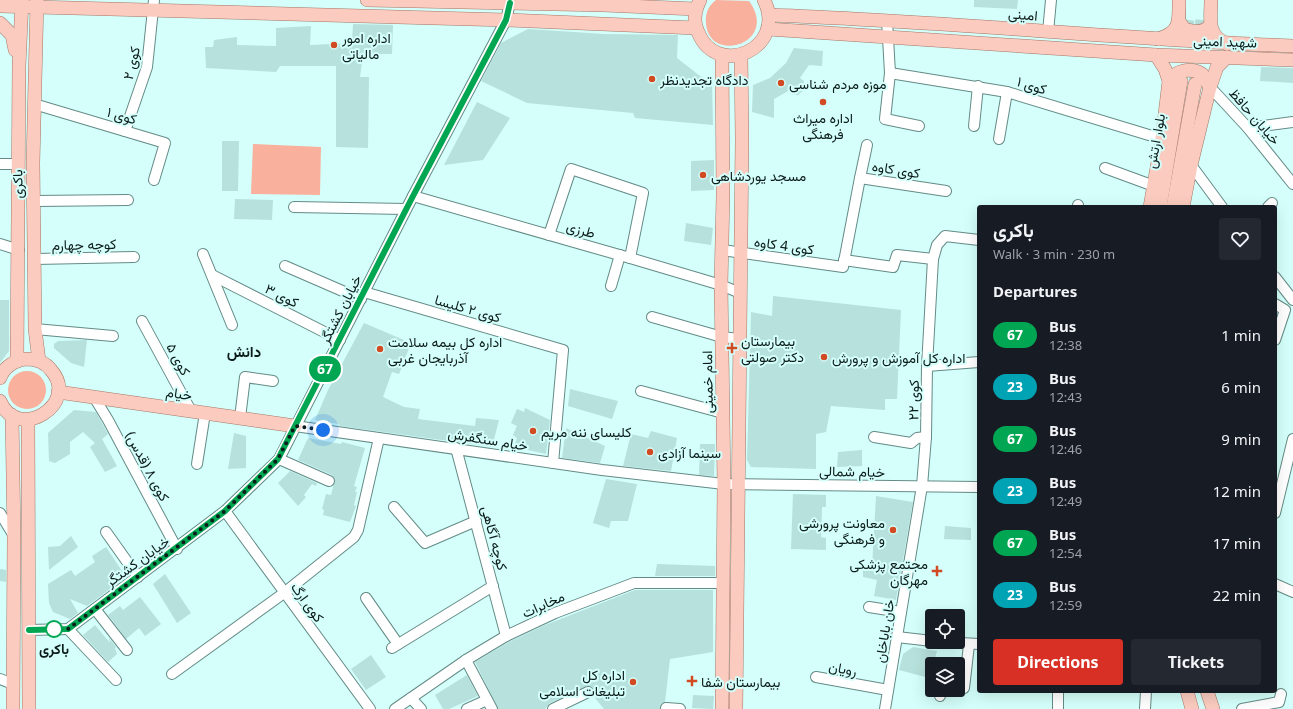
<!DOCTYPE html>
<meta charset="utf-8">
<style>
:root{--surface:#171b24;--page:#242831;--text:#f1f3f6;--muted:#9ea1a6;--accent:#d93025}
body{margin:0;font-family:"Noto Sans",Vazirmatn,sans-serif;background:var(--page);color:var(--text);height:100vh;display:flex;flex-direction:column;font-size:15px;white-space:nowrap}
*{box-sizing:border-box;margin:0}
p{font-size:13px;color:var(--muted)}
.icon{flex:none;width:22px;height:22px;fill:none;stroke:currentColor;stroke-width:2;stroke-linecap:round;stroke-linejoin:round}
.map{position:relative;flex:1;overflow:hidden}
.details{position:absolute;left:977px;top:205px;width:300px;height:488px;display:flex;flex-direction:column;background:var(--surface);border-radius:4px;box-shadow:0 4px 16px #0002}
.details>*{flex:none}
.badge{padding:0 8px;border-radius:13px;font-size:14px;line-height:26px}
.tools{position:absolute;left:925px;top:609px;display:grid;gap:8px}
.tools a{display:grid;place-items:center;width:40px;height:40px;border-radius:4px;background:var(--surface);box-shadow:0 4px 16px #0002;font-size:20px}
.you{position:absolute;width:20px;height:20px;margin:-10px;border:3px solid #fff;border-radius:50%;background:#1a73e8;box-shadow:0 0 0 6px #1a73e833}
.map>.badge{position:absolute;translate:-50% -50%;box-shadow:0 0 0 2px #fff}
h2{padding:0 16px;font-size:15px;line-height:36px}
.round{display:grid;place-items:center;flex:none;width:42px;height:42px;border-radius:4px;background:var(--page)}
.head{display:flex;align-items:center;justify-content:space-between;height:68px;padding:0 16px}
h1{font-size:19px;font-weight:700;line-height:30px}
.button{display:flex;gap:8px;margin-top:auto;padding:8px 16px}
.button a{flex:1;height:46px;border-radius:4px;background:var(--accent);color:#fff;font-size:16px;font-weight:700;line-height:46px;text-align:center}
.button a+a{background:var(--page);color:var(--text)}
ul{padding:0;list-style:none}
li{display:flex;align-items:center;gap:12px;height:52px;padding:0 16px}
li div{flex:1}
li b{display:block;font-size:15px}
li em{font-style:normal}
li .badge{min-width:44px;font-weight:700;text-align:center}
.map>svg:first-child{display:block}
.green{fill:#f9b19d}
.building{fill:#b7e1dc}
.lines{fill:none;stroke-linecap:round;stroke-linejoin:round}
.major-tunnel{stroke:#b6ddd9;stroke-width:13;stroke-dasharray:13 6;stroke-linecap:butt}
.minor-casing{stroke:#648b87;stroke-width:12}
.major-casing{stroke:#a57768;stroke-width:14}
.minor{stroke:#fff;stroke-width:10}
.major{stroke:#facbbe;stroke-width:13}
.line-casing{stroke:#fff;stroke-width:9}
.line{stroke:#00a651;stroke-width:6}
.walk{stroke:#0c1c1b;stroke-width:4;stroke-dasharray:0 7.2}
.poi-dot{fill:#d24a21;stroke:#d4fffa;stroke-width:1.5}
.stop-dot{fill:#fff;stroke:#00a651;stroke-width:2}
.labels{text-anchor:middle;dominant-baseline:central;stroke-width:4;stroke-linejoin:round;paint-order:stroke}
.street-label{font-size:14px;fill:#0c1c1b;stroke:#d4fffa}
.poi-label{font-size:14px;fill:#0c1c1b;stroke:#d4fffa;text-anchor:start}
.stop-label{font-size:14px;font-weight:bold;fill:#0c1c1b;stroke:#d4fffa}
.neighbourhood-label{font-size:15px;font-weight:bold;fill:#0c1c1b;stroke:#d4fffa}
</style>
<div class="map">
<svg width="1293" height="709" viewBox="0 0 1293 709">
<rect width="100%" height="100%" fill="#d4fffa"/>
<g class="green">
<path d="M716 0 749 1C780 43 710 65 706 24 705 14 708 6 716 0Z"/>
<polygon points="253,144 321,147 320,195 251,194"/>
<circle cx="27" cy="390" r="19"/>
</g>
<g class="building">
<polygon points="974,0 1018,0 1017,9 974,7"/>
<polygon points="353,24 393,25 392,54 363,54 360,77 369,77 368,148 336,147 336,66 280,66 276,72 206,68 205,47 213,47 214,40 237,37 237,45 276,46 276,28 311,26 310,45 352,43"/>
<polygon points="528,29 604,34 678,35 677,58 700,76 712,82 713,125 635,118 633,113 527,103 481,81 501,43"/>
<polygon points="794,48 823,51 822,66 809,65 800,78 804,81 803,85 805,89 798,95 791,94 788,91 774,99 774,118 752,112 753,85 770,78 786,63"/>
<polygon points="1261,67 1293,68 1293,83 1260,81"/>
<polygon points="477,102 510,118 483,160 444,165"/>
<polygon points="222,141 239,141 238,191 222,191"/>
<polygon points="714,160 714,190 691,191 691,161"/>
<polygon points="235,199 273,200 272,220 234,219"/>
<polygon points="686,223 713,228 711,245 684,241"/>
<polygon points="773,296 901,310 897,399 885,399 885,410 831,406 826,432 816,434 816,469 751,467 747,460 751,312 772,316"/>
<polygon points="0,300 9,300 9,351 0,363"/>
<polygon points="364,323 411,343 399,374 392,372 383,397 404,407 420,409 418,419 475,426 476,418 499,420 492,447 340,426 338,424 315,420 328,390"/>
<polygon points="87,340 84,367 71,363 54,348 54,344 58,341"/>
<polygon points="570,389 618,401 612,419 568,406"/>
<polygon points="525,408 550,420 546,454 514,447 517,438 513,435 517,426 511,423 517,409 524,412"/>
<polygon points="74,410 96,412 108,434 102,439 117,466 105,472 90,447 95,443 83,432 70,442 70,454 55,463 49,461 48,433"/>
<polygon points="566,428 605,446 600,463 562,458"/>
<polygon points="651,431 677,438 671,471 623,466 631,434 648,438"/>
<polygon points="234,433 246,436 246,468 228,469"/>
<polygon points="308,438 341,444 342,442 365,448 354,486 357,487 355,492 357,492 354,505 356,506 350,522 323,515 324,510 322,509 326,494 331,495 335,480 332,475 298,460"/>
<polygon points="700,444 715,444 714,476 699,475"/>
<polygon points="862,450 862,466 837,467 838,452"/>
<polygon points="290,471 317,483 316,486 312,484 304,495 306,497 298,506 278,483"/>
<polygon points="606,479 637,484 628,521 611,521 609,528 593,523"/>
<polygon points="793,494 826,495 826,507 822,507 821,537 826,538 826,550 791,549"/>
<polygon points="876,496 913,502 896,600 874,596 877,580 863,577 863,565 872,566"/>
<polygon points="945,526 971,528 971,540 944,539"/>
<polygon points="71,536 78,547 49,570 48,547 60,546"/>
<polygon points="106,547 126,577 87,606 70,599 78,613 70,619 53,612 49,603 48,584 71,570 75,576 95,562 92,556"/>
<polygon points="657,564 715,566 715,576 655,576"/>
<polygon points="0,569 6,570 6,582 0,581"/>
<polygon points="165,574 191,613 177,623 153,584"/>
<polygon points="635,590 713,590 713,652 670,659 665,702 661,704 660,709 604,709 595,698 594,689 588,686 550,703 545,709 498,709 475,662 509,642 545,625"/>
<polygon points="140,597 161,624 145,636 139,628 126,639 108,615 120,606 123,610"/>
<polygon points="95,625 110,643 109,638 116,647 115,648 117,654 108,662 83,635"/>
<polygon points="913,647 937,651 929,678 899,670 903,654"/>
<polygon points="371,655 386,677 366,690 351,669"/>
<polygon points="467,675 478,696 449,709 443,709 435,695"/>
<polygon points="693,695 714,696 713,709 692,708"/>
</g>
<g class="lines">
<g class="major-tunnel">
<polyline points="1181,81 1188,20"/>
<polyline points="1195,82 1202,20"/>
</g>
<g class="minor-casing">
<g id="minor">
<polyline points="887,20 890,73 885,119 919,126"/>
<polyline points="1048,32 1051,0"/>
<polyline points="890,73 1007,92 1162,139"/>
<polyline points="1210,87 1248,128 1293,184"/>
<polyline points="34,104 165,143 154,180"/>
<polyline points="974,126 978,86"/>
<polyline points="1248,128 1293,122"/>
<polyline points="125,131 147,67 154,0"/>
<polyline points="999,139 1007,92"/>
<polyline points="0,164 19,164"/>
<polyline points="1191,165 1222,207"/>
<polyline points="1105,168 1154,186"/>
<polyline points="860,178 867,145"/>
<polyline points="413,196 630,258 721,285 740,293"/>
<polyline points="34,201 128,200"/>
<polyline points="294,207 406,209"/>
<polyline points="1078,207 1078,205"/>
<polyline points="1268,207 1272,203"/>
<polyline points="549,235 571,169 643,193 630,258"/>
<polyline points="0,244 19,250"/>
<polyline points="722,250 843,267 860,178 946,191"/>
<polyline points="203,254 232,325"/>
<polyline points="35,259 134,257"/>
<polyline points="844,260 893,267 897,255 933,259"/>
<polyline points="285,266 361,299"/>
<polyline points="212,275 340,340"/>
<polyline points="1275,277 1293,300"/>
<polyline points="611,286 620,255"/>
<polyline points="364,292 563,350 553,463"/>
<polyline points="1275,304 1285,310 1275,340"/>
<polyline points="652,317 722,337 739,339"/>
<polyline points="142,321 191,411"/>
<polyline points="35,329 113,336"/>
<polyline points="927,366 933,259 937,245 945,236 979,240"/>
<polyline points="641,391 723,413"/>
<polyline points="94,397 108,420 177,549"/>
<polyline points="240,418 245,377 273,381"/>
<polyline points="295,426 602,470 724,484 979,487"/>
<polyline points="874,437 911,443 917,438 926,437"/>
<polyline points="456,448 506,636"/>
<polyline points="279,459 329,481"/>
<polyline points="197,464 205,413"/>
<polyline points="394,507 425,543 476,521"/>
<polyline points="225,511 370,709"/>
<polyline points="0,513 14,536"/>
<polyline points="1275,513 1293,439"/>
<polyline points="106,532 138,577"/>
<polyline points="1275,584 1293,592"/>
<polyline points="366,598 398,644"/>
<polyline points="869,607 901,612"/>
<polyline points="95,609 127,650"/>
<polyline points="68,629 116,680"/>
<polyline points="29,630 68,629 225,511 279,459 413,196 506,20 510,3"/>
<polyline points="897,637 932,641"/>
<polyline points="942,642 979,644"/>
<polyline points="392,648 493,586"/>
<polyline points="466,660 492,709"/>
<polyline points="172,674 284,593 354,537 358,530 379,438"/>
<polyline points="816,677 888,690"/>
<polyline points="0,679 13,684"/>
<polyline points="958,687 964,688 969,645"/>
<polyline points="1058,691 1058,709"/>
<polyline points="940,696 941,690"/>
<polyline points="411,698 421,709"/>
<polyline points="666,708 680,709"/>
<polyline points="395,709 466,660 506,636 555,613 634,583 722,583"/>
<polyline points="467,709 487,700"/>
<polyline points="553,709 588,692"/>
<polyline points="885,709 922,486 926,437 927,366 979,362"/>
<polyline points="1145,709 1146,691"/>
<polyline points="1242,709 1279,702 1281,694"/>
</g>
</g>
<g class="major-casing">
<g id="major">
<polyline points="37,0 33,163 35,329 39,361"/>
<polyline points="367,0 603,5 696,9"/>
<path d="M700 0C695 10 693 22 698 32 717 80 788 48 764 0"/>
<path d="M1211 0C1211 19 1206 35 1227 44"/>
<polyline points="0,6 506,20 696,28"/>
<path d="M769 15C944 21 1118 39 1293 46"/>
<path d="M1179 21 1184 29C1193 32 1204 34 1210 25"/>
<polyline points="0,23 12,35 15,50"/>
<polyline points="768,29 1156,55 1293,60"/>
<path d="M1158 39C1181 32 1179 21 1179 0"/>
<polyline points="722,55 723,195 721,285 724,484 722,709"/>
<path d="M1169 81C1175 70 1192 67 1202 74L1210 87"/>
<polyline points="1150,207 1162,139 1169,81 1165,69 1156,55"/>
<polyline points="1160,207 1181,81"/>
<polyline points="1173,207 1195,84"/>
<polyline points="1183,207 1191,165 1210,87 1217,67 1227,57"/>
<polyline points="17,361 19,66 22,0"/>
<path d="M0 378C4 367 15 360 26 359 35 359 45 362 51 370 81 404 17 443 0 401"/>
<polyline points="58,392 295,426"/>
<polyline points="12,415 14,536 13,709"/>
<polyline points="28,420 29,709"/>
<polyline points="1187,691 1192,709"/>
<polyline points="1207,691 1213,709"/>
<polyline points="736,709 742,140 741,55"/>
</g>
</g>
<use href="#minor" class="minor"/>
<use href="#major" class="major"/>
</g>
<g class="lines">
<g class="line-casing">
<polyline id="line" points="29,630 68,629 225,511 278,459 413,196 506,20 510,3"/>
</g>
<use href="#line" class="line"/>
<polyline class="walk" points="54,629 68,629 225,511 278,459 295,426 323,430"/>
</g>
<g class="poi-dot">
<circle cx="334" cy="45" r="4"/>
<circle cx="652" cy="79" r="4"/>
<circle cx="781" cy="83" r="4"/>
<circle cx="823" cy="102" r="4"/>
<circle cx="703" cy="175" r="4"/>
<path d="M730 342h4v4h4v4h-4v4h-4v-4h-4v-4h4z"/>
<circle cx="380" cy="349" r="4"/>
<circle cx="824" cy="357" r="4"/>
<circle cx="533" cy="431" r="4"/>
<circle cx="650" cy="452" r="4"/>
<circle cx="893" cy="530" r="4"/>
<path d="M935 565h4v4h4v4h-4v4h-4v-4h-4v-4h4z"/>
<path d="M690 675h4v4h4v4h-4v4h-4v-4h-4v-4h4z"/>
<circle cx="633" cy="682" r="4"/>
</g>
<circle class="stop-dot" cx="54" cy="629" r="8"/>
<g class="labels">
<g class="street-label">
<text transform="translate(1023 14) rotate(5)">امینی</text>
<text transform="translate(1225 41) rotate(2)">شهید امینی</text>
<text transform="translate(131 63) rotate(-77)">کوی ۲</text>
<text transform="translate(1032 85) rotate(17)">کوی ۱</text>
<text transform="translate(122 115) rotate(16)">کوی ۱</text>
<text transform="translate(1255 116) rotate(49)">خیابان حافظ</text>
<text transform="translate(1155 141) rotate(-80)">بلوار ارتش</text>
<text transform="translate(896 169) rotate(9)">کوی کاوه</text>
<text transform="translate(17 184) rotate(-91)">باکری</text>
<text transform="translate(581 229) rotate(16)">طرزی</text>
<text transform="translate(84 244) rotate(-1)">کوچه چهارم</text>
<text transform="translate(784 245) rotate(8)">کوی 4 کاوه</text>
<text transform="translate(282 295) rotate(27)">کوی ۳</text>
<text transform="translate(468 308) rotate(16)">کوی ۲ کلیسا</text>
<text transform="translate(340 309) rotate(-63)">خیابان کشتگر</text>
<text transform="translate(179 359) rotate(62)">کوی ۵</text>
<text transform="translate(707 382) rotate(-91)">امام خمینی</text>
<text transform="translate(179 393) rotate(8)">خیام</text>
<text transform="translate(913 400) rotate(-89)">کوی ۲۲</text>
<text transform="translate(488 439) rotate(9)">خیام سنگفرش</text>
<text transform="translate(148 466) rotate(62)">کوی ۸ (قدس)</text>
<text transform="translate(852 471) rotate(1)">خیام شمالی</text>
<text transform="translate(495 538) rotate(75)">کوچه آگاهی</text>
<text transform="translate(137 561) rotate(-36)">خیابان کشتگر</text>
<text transform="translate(308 602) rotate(54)">کوی ارگ</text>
<text transform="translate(543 604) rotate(-24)">مخابرات</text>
<text transform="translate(884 631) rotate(-81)">خان باباخان</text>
<text transform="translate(843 668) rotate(11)">رویان</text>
</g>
<g class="poi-label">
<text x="342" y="37">اداره امور<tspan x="342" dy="16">مالیاتی</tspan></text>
<text x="660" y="79">دادگاه تجدیدنظر</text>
<text x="789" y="83">موزه مردم شناسی</text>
<text x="823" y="117" text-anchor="middle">اداره میراث<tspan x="823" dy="16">فرهنگی</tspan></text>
<text x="711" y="175">مسجد یوردشاهی</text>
<text x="741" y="340">بیمارستان<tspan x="741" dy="16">دکتر صولتی</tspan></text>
<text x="388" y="341">اداره کل بیمه سلامت<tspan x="388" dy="16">آذربایجان غربی</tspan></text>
<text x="832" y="357">اداره کل آموزش و پرورش</text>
<text x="541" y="431">کلیسای ننه مریم</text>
<text x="658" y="452">سینما آزادی</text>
<text x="885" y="522" text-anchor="end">معاونت پرورشی<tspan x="885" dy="16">و فرهنگی</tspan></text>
<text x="928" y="563" text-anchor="end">مجتمع پزشکی<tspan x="928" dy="16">مهرگان</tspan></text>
<text x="625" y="674" text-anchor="end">اداره کل<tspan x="625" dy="16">تبلیغات اسلامی</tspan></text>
<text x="701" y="681">بیمارستان شفا</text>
</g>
<g class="stop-label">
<text x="54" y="648">باکری</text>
</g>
<g class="neighbourhood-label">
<text x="244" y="351">دانش</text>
</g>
</g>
</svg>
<div class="tools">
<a><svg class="icon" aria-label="locate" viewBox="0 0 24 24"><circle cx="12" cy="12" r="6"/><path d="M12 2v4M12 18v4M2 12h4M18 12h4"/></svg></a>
<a><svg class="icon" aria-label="layers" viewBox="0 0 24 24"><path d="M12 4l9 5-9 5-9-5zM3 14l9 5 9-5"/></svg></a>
</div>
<div class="you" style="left:323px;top:430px"></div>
<b class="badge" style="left:325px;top:369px;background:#00a651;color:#fff">67</b>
<section class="details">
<div class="head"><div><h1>باکری</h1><p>Walk · 3 min · 230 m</p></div><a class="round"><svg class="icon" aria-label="heart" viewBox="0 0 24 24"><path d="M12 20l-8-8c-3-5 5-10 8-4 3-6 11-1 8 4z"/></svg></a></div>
<h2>Departures</h2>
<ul>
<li><span class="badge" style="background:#00a651;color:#fff">67</span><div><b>Bus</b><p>12:38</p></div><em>1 min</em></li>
<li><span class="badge" style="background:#00a3b4;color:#fff">23</span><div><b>Bus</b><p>12:43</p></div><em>6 min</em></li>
<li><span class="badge" style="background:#00a651;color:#fff">67</span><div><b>Bus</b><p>12:46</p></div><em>9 min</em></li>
<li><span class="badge" style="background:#00a3b4;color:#fff">23</span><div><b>Bus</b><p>12:49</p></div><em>12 min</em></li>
<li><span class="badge" style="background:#00a651;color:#fff">67</span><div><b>Bus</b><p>12:54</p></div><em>17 min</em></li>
<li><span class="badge" style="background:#00a3b4;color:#fff">23</span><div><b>Bus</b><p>12:59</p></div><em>22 min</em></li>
</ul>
<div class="button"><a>Directions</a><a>Tickets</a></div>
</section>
</div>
